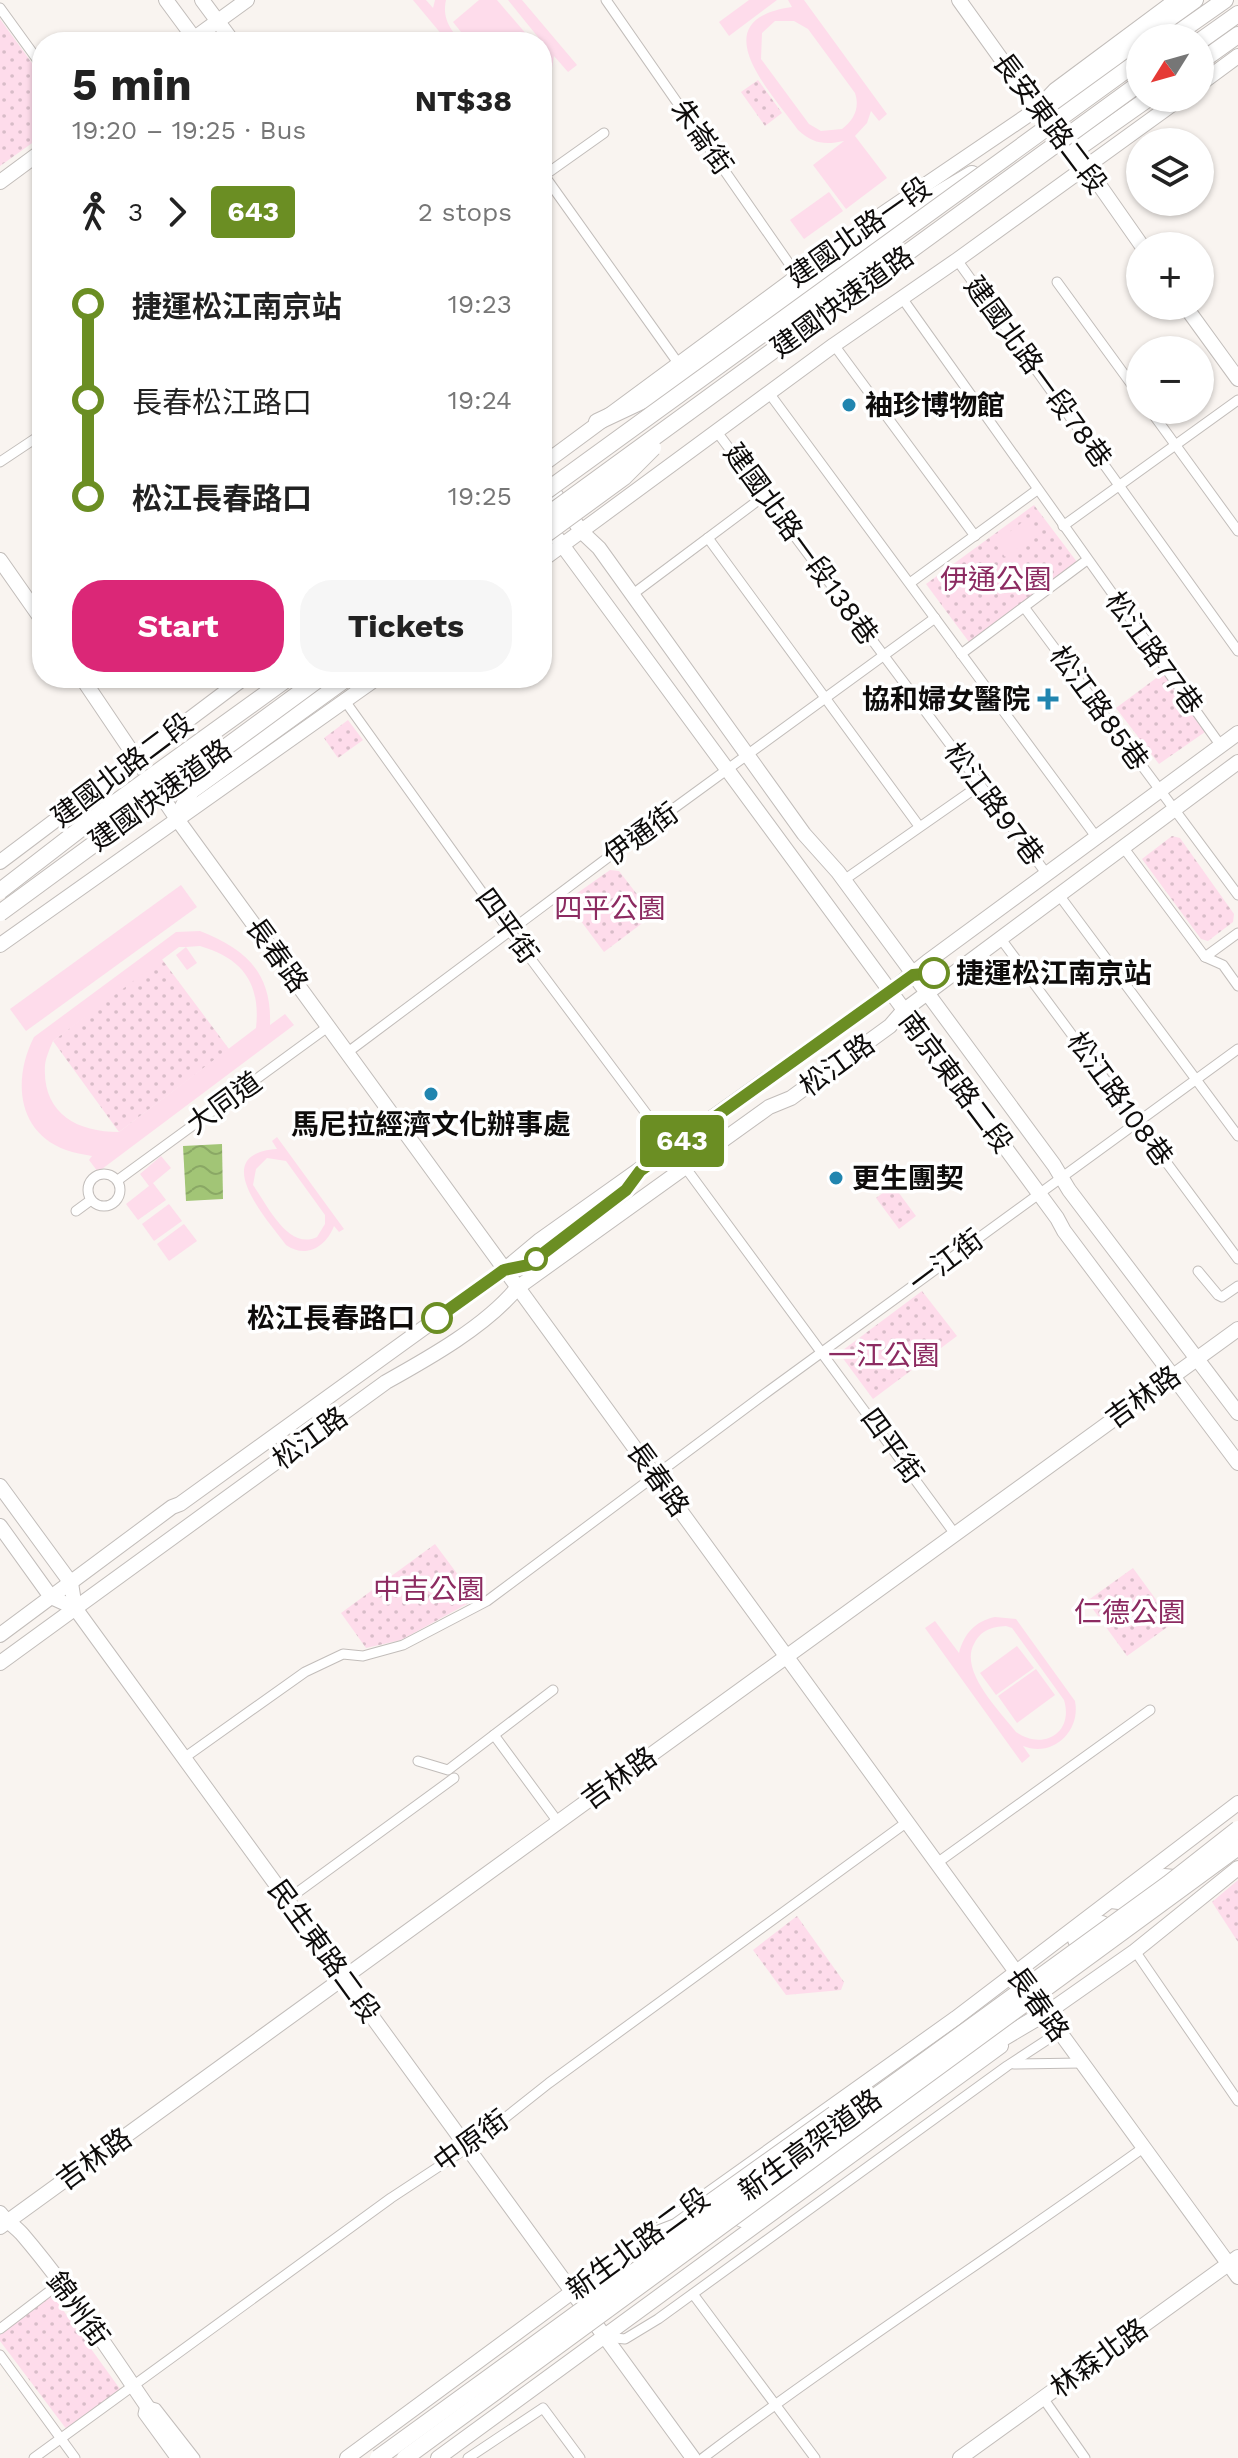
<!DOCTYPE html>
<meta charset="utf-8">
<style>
:root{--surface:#fff;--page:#f6f6f6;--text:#222;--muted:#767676;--accent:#db2777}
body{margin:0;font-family:"Work Sans","Noto Sans TC",sans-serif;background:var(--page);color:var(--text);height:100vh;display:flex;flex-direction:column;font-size:30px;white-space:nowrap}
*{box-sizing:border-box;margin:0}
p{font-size:26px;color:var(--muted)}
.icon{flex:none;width:44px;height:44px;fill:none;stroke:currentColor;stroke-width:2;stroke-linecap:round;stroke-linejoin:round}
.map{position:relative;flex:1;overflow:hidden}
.drawer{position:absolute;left:32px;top:32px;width:520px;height:656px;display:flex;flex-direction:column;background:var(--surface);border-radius:32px;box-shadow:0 2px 6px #0004}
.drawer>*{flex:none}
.badge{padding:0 16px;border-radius:6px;font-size:28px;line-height:52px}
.needle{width:52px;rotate:233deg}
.buttons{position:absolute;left:1126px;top:24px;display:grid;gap:16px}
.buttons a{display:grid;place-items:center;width:88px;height:88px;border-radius:50%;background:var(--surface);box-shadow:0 2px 6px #0004;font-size:40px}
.map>.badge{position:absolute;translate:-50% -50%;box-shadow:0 0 0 4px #fff}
.legs{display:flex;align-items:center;gap:12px;height:88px;padding:0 40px;font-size:26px}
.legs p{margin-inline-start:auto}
.summary{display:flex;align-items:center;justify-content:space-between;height:136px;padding:0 40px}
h1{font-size:44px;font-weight:700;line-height:60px}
.primary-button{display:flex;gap:16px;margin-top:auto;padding:16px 40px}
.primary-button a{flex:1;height:92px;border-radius:32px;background:var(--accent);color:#fff;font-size:32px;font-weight:700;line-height:92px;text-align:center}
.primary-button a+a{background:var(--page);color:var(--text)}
ul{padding:0 40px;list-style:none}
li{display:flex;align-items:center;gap:28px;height:96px;font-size:30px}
li i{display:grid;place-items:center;width:12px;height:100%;margin:0 10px;background:currentColor}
li i::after{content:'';width:20px;height:20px;margin:-10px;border:6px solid;border-radius:50%;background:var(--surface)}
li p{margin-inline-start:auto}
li:first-child i{background:linear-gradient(#0000 50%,currentColor 0)}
li:last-child i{background:linear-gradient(currentColor 50%,#0000 0)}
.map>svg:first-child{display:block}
.grass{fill:url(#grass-dots)}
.pitch{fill:#fedceb;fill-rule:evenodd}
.water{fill:url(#water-waves)}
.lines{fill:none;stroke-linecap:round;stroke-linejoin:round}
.street-casing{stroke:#c2bdba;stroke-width:11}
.secondary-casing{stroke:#c2bdba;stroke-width:16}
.highway-casing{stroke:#c2bdba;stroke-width:18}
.street{stroke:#fff;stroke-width:9}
.secondary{stroke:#fff;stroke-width:14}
.highway{stroke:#fff;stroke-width:16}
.highway-bridge-casing{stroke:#c2bdba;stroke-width:18;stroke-linecap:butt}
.highway-bridge{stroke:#fff;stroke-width:16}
.line-1-casing{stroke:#fff;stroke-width:18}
.line-1{stroke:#6b8e23;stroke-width:12}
.poi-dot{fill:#2185af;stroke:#fff;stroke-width:3}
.stop-1-dot{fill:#fff;stroke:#6b8e23;stroke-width:4}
.labels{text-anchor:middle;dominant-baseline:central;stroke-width:7;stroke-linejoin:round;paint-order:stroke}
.street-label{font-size:28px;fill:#0e0c0b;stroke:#fff}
.poi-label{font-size:28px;font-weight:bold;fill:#0e0c0b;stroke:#fff;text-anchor:start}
.park-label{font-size:28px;fill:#8c2b61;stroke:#fff}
.stop-label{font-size:28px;font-weight:bold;fill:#0e0c0b;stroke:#fff;text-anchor:start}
</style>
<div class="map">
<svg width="1238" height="2458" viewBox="0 0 1238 2458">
<defs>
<pattern id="grass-dots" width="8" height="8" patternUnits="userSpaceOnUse" patternTransform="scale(2)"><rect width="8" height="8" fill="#fedceb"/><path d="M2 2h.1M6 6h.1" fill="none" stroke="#d8bcc8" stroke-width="1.8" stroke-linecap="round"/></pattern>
<pattern id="water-waves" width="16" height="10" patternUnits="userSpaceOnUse" patternTransform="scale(2)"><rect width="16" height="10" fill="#a2c576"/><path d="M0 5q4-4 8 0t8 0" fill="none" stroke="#8aa865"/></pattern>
</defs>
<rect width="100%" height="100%" fill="#f9f4f0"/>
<g class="grass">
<polygon points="0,19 42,77 42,136 0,166"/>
<polygon points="758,80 782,113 765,126 741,92"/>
<polygon points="1034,505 1077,562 969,642 926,584"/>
<polygon points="1163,673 1205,732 1159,764 1116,708"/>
<polygon points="348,720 363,740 338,758 324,738"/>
<polygon points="1172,836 1180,838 1234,914 1233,922 1208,941 1201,939 1142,859"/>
<polygon points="610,870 619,871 653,915 604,952 566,901"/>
<polygon points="161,958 229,1049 119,1132 53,1041"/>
<polygon points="893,1185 916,1216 899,1229 876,1198"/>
<polygon points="922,1291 957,1336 873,1399 839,1353"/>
<polygon points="435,1544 476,1599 401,1640 366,1648 341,1613"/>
<polygon points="1133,1568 1173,1623 1127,1656 1087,1601"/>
<polygon points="1238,1880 1238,1942 1212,1902"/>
<polygon points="797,1916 844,1982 841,1990 786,1995 753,1950"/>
<polygon points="50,2292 120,2389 67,2430 0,2341 0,2330"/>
</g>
<g class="pitch">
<path d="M413 0H426L433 8 435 0H446C442 18 450 29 461 42H448Z"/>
<polygon points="479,0 497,0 533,42 469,42 453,22"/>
<polygon points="508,0 522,0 577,65 568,72 554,56 552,68 542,84 542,42"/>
<polygon points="749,0 777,0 729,36 719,22"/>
<path d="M788 0H804L887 114 879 121 871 111 867 123 855 136 887 178 846 209 813 165 844 141C825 145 813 144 798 130 771 92 700 20 792 7ZM775 21H794L808 29 855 93C860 108 854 120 842 129L821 131 809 124 761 59 762 33Z"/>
<polygon points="829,192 843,211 804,239 790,220"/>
<polygon points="1025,520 1036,535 1005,557 995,543"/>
<polygon points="181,885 197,907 26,1031 10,1009"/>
<path d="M200 931C246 949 272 973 270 1025L285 1014 294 1025 98 1172 89 1160 92 1156C83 1154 74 1153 66 1150 16 1132 13 1078 34 1037L176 932ZM200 946C242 958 261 983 256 1028L119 1132C76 1132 42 1113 45 1065 46 1057 50 1048 53 1041L179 947H186L176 955 187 970 197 963 186 947Z"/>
<path d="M277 1137 344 1229 339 1232 334 1226C326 1247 306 1259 286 1245 267 1219 207 1154 277 1149L272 1141ZM267 1158 286 1161 325 1215V1224L317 1237C288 1251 267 1204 253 1185L256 1169Z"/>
<polygon points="161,1156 171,1168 153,1183 166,1200 138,1220 126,1204 149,1186 140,1174"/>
<polygon points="169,1204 182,1221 154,1241 142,1224"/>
<polygon points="184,1224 197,1241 169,1261 157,1244"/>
<path d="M995 1617 1016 1619 1075 1701C1081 1731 1053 1758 1023 1746L1030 1756 1022 1763 925 1628 935 1621 959 1653C964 1634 975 1621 995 1617ZM1006 1626 1012 1628 1064 1700C1074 1733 1043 1751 1016 1732 1000 1711 959 1671 974 1644 981 1630 991 1627 1006 1626Z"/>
<polygon points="1017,1646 1034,1668 996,1695 980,1673"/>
<polygon points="1036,1669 1055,1695 1017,1723 998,1696"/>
</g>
<polygon class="water" points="222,1144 223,1199 186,1201 183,1146"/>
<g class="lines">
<g class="street-casing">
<g id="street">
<polyline points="606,0 797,275"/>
<polyline points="0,8 42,66"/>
<polyline points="544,175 678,363"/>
<polyline points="542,177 604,133"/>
<polyline points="957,260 1238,651"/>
<polyline points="1057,282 1140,396"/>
<polyline points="902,298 1221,746"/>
<polyline points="834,345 975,536"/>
<polyline points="769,393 1097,838"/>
<polyline points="1150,410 1238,531"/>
<polyline points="717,432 1046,873"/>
<polyline points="0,462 42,434"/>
<polyline points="1063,526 1238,400"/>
<polyline points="708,538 919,826"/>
<polyline points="910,583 1037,490"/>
<polyline points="633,594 764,496"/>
<polyline points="1024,607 1238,895"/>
<polyline points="961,654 1087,560"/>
<polyline points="345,701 504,923 672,1148"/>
<polyline points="1123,847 1205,957 1223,965 1238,986"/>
<polyline points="844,880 980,785"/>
<polyline points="1059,895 1238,1136"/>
<polyline points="1001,939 1238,1259"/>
<polyline points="1205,957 1238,933"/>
<polyline points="348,1052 662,817 935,618"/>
<polyline points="685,1167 955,1534"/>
<circle cx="104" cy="1190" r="16"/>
<polyline points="118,1180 329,1026"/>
<polyline points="76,1211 91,1200"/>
<polyline points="1198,1271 1218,1295 1222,1297 1238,1286"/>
<polyline points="494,1735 558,1822"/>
<polyline points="184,1758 305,1672 343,1654 363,1656 403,1645 487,1601 770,1390 1238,1049"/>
<polyline points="418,1761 448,1770 553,1690"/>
<polyline points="937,1863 1150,1710"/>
<polyline points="287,1900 454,1778"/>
<polyline points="1135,1951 1238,2101"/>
<polyline points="1014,2064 1082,2063"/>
<polyline points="693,2294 815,2458"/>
<polyline points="0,2329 59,2284"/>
<polyline points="605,2337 625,2339 658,2319 1007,2066 1059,2032"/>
<polyline points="0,2355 75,2458"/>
<polyline points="1043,2398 1085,2458"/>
<polyline points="34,2458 391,2198 467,2148 549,2083 907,1822"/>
<polyline points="175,2458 143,2414 145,2405 156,2408 195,2458"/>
<polyline points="468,2458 543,2408 580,2458"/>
<path d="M703 2458C846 2350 997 2253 1143 2148"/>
</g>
</g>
<g class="secondary-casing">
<g id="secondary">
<polyline points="166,0 197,42"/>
<polyline points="202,0 233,42"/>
<polyline points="959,0 1037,109 1086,166 1142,246"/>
<polyline points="189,42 247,0"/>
<polyline points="1200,84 1238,56"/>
<polyline points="0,182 42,151"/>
<polyline points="1185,306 1238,379"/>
<polyline points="542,465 872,221 1037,109 1055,90 1176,0"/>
<polyline points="542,476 582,532 599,548 804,834 838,872 1054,1165 1069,1190 1238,1413"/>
<polyline points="546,523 1057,1218 1064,1231 1238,1463"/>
<polyline points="0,560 42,620"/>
<polyline points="542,560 834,345 957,260 1181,98"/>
<polyline points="82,678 177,819 1238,2277"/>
<polyline points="0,862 244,678"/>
<polyline points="0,945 377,678"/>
<polyline points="0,1486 71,1583 75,1608 693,2458"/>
<polyline points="0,1526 51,1597 75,1608"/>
<polyline points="0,1635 172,1507 180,1504 504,1270 540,1240 889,992 927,962 1238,733"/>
<path d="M0 1663 386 1382C429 1358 486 1326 517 1288L769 1107 791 1098 890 1026 903 1011 1238 762"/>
<polyline points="1111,1901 1127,1903 1164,1876 1184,1878"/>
<polyline points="1041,2017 1135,1951 1238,1868"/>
<path d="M0 2213C6 2221 15 2226 22 2234 81 2303 130 2384 183 2458"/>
<polyline points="0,2227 1238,1329"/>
<polyline points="347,2458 572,2292 956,2018 1238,1803"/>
<polyline points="438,2458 1001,2046"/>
<polyline points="960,2458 1238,2257"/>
</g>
</g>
<g class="highway-casing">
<g id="highway">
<polyline points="1142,38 1195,0"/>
<polyline points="1171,38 1225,0"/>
<polyline points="1200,41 1238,14"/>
<polyline points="1200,62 1238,35"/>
<polyline points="1037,109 1060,99 1140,39"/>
<polyline points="1074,151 1149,98"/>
<polyline points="597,422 665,390 898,218 972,174"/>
<polyline points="177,819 191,791 347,678"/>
<polyline points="1076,1940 1102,1924"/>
<polyline points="742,2219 783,2193 979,2052 1045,2013"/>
</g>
</g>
<use href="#street" class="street"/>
<use href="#secondary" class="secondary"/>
<use href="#highway" class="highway"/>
<g class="highway-bridge-casing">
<g id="highway-bridge">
<polyline points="542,494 1140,60"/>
<polyline points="542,519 1140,83"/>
<polyline points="542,537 624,477 653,448"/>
<polyline points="0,891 101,813 288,678"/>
<polyline points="0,913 320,678"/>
<polyline points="645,2239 676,2227 834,2114"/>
<polyline points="378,2458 1168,1884 1238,1829"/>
<polyline points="405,2458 1238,1847"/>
</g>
</g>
<use href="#highway-bridge" class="highway-bridge"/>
</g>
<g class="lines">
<g class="line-1-casing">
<polyline id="line-1" points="437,1318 504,1270 528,1265 626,1190 640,1171 913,975 934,973"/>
</g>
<use href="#line-1" class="line-1"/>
</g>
<g class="poi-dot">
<circle cx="849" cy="405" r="8"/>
<path d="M1044 687h8v8h8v8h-8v8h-8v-8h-8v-8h8z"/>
<circle cx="431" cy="1094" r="8"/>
<circle cx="836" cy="1178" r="8"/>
</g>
<g class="stop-1-dot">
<circle cx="934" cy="973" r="14"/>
<circle cx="536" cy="1259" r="10"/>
<circle cx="437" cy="1318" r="14"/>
</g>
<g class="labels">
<g class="street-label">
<text transform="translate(1050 123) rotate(53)">長安東路二段</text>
<text transform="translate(702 137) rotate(55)">朱崙街</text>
<text transform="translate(859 232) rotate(-35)">建國北路一段</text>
<text transform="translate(842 302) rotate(-36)">建國快速道路</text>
<text transform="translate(1038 372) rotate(54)">建國北路一段78巷</text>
<text transform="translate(801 544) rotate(54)">建國北路一段138巷</text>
<text transform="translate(1154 653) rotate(54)">松江路77巷</text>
<text transform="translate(1099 708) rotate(54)">松江路85巷</text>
<text transform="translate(122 770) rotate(-37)">建國北路二段</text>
<text transform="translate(160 795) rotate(-36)">建國快速道路</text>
<text transform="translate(994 804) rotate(53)">松江路97巷</text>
<text transform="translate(641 834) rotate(-36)">伊通街</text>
<text transform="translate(507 926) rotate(54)">四平街</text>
<text transform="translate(277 955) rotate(54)">長春路</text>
<text transform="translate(837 1065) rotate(-36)">松江路</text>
<text transform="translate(956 1082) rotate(53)">南京東路二段</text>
<text transform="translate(1120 1099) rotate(54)">松江路108巷</text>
<text transform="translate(224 1103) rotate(-36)">大同道</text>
<text transform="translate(946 1261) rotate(-37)">一江街</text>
<text transform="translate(1143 1397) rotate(-36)">吉林路</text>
<text transform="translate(310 1438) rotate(-36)">松江路</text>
<text transform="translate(892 1446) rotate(54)">四平街</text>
<text transform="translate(658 1479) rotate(54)">長春路</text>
<text transform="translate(619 1778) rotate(-36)">吉林路</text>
<text transform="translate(324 1951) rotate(54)">民生東路二段</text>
<text transform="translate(1038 2004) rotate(54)">長春路</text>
<text transform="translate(471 2141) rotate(-36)">中原街</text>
<text transform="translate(810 2145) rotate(-36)">新生高架道路</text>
<text transform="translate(94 2159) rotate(-36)">吉林路</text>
<text transform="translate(638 2244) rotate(-36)">新生北路二段</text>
<text transform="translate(78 2309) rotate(54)">錦州街</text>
<text transform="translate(1099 2358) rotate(-36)">林森北路</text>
</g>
<g class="poi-label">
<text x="865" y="405">袖珍博物館</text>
<text x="1030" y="699" text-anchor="end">協和婦女醫院</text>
<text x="431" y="1124" text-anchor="middle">馬尼拉經濟文化辦事處</text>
<text x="852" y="1178">更生團契</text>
</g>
<g class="park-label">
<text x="996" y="579">伊通公園</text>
<text x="610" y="908">四平公園</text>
<text x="884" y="1355">一江公園</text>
<text x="429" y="1589">中吉公園</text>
<text x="1130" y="1612">仁德公園</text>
</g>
<g class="stop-label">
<text x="956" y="973">捷運松江南京站</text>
<text x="415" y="1318" text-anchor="end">松江長春路口</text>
</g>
</g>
</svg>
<div class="buttons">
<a><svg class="needle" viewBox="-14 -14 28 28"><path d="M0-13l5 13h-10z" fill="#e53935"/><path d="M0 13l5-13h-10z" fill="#767676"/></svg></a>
<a><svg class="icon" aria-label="layers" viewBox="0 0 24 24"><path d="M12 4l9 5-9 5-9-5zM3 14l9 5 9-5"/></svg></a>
<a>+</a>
<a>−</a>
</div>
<b class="badge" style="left:682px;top:1141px;background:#6b8e23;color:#fff">643</b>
<section class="drawer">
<div class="summary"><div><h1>5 min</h1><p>19:20 – 19:25 · Bus</p></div><b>NT$38</b></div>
<div class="legs"><svg class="icon" aria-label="walk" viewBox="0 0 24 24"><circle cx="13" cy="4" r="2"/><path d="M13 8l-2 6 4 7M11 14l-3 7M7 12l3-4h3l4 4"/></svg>3<svg class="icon" aria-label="forward" viewBox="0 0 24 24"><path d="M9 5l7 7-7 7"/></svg><b class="badge" style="background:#6b8e23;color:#fff">643</b><p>2 stops</p></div>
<ul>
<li><i style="color:#6b8e23"></i><b>捷運松江南京站</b><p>19:23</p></li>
<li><i style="color:#6b8e23"></i><span>長春松江路口</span><p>19:24</p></li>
<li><i style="color:#6b8e23"></i><b>松江長春路口</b><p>19:25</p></li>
</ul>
<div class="primary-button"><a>Start</a><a>Tickets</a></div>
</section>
</div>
